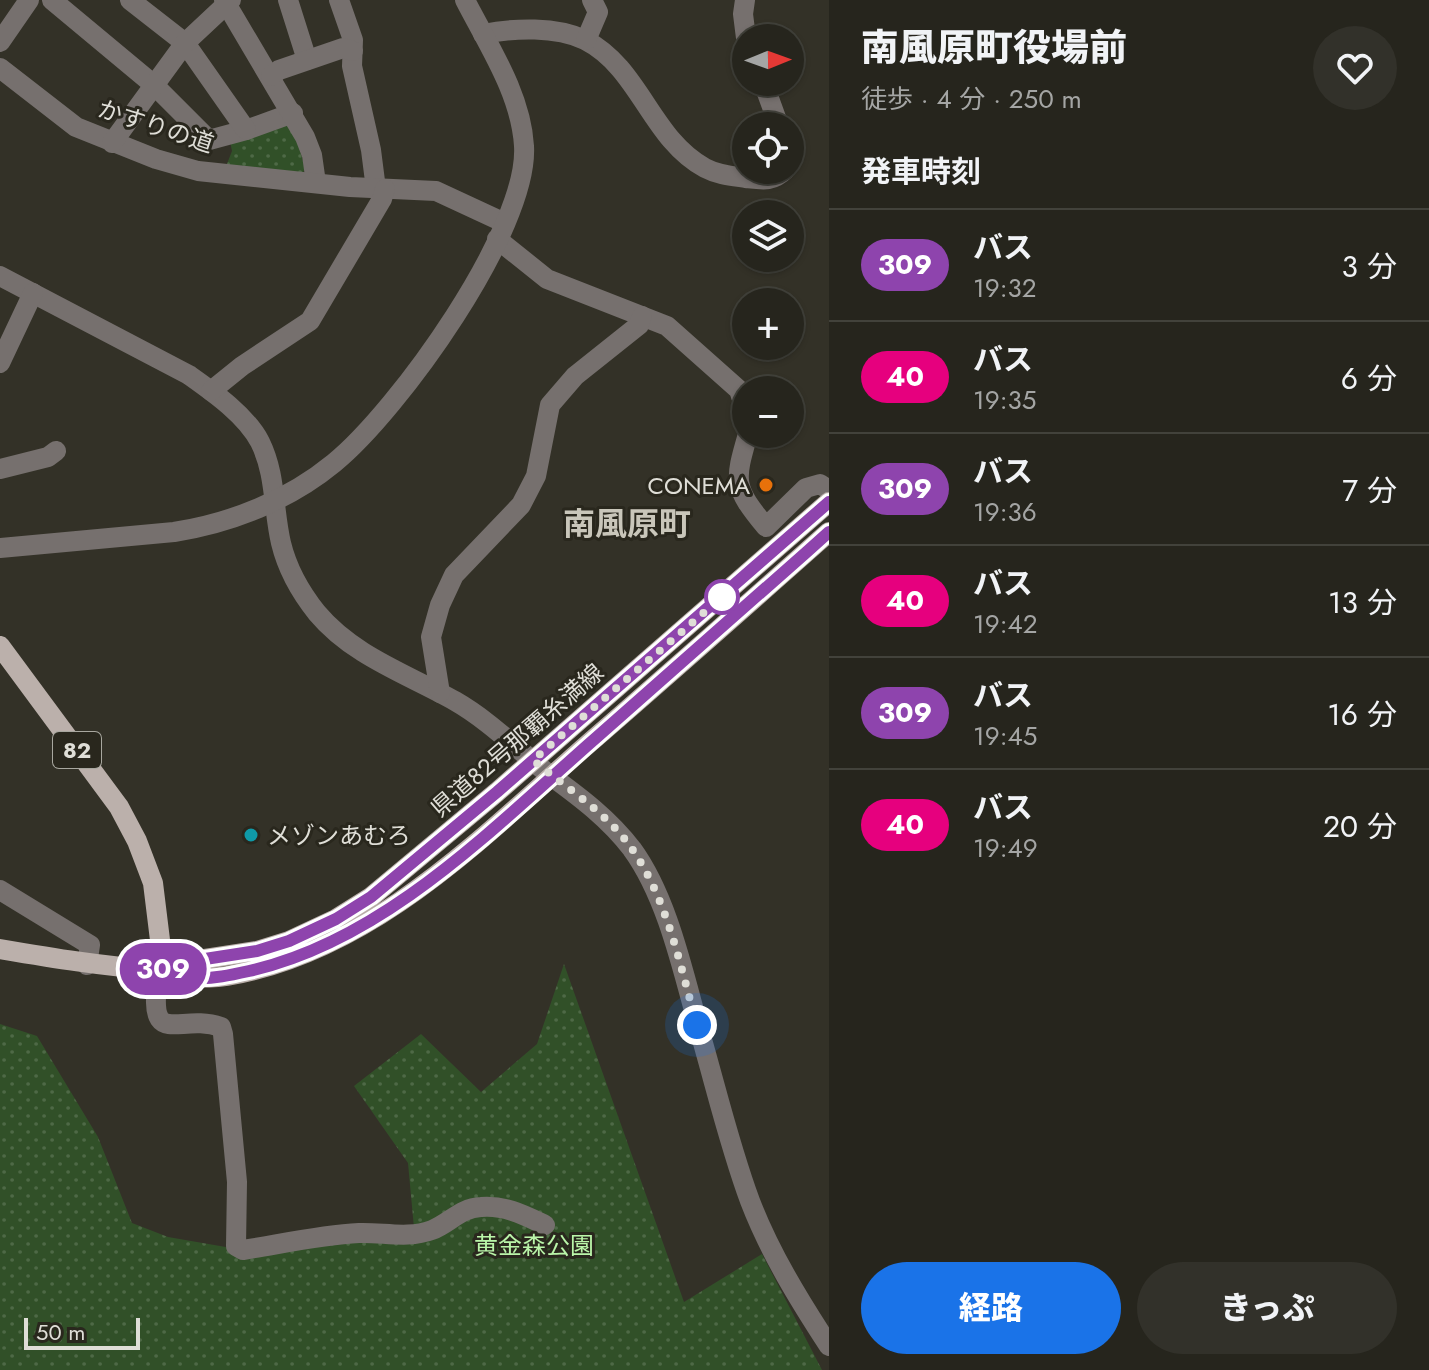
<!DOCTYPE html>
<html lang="ja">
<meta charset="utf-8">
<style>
:root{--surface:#26251d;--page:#32312a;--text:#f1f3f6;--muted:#a4a5a4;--line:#42423b;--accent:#1a73e8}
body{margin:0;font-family:Jost,"Noto Sans JP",sans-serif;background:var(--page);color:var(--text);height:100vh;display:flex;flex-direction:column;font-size:30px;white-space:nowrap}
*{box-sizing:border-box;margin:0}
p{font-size:26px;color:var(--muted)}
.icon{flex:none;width:44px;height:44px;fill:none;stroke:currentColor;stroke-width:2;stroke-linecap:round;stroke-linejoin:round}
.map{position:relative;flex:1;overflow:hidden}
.details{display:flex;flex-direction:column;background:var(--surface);width:600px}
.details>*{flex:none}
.badge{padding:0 16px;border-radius:26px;font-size:28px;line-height:52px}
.needle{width:52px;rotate:89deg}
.buttons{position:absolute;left:732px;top:24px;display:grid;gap:16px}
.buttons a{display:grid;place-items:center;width:72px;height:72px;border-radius:50%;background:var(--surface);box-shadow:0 2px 6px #0004,0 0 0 2px var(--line);font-size:40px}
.scale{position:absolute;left:24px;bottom:20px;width:116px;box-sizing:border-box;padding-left:8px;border:4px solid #dfded7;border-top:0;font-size:22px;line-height:28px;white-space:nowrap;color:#dfded7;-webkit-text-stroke:6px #29271d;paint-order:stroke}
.you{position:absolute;width:40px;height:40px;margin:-20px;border:6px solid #fff;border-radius:50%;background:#1a73e8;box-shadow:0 0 0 12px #1a73e833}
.map>.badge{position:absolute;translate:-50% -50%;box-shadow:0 0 0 4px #fff}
h2{padding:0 32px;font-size:30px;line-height:72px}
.round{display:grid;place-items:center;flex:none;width:84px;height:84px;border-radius:42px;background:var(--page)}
.headline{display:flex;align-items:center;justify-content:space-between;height:136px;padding:0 32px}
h1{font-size:38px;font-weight:800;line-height:60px}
.cta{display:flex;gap:16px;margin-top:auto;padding:16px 32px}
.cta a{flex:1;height:92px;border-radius:48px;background:var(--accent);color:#fff;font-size:32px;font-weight:800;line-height:92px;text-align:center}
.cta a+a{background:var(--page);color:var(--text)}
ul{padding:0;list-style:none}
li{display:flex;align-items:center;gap:24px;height:112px;padding:0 32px;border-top:2px solid var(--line)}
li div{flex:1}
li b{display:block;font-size:30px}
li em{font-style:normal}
li .badge{min-width:88px;font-weight:700;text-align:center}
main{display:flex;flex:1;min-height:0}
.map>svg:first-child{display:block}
.park{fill:url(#park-dots)}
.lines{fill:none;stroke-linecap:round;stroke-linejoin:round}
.minor{stroke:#76706e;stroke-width:20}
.major{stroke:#bbb0ab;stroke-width:20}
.line-casing{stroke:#fff;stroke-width:18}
.line{stroke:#8e44ad;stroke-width:12}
.walk{stroke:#dfded7;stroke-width:8;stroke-dasharray:0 14.4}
.food-dot{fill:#e8710a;stroke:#29271d;stroke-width:3}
.stop-dot{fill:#fff;stroke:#8e44ad;stroke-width:4}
.culture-dot{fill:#0f9aa8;stroke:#29271d;stroke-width:3}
.labels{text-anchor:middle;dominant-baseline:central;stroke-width:6;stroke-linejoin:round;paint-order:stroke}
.shield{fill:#29271d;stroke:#a8a79f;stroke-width:2}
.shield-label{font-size:22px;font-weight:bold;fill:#dfded7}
.street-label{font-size:24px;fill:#dfded7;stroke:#29271d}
.poi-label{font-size:24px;fill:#dfded7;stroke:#29271d;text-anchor:end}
.park-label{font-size:24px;fill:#baf5a9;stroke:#29271d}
.district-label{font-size:32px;font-weight:bold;fill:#c9c6ba;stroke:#29271d}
</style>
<main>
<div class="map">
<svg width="829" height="1370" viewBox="0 0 829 1370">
<defs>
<pattern id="park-dots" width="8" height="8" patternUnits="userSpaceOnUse" patternTransform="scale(2)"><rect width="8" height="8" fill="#315028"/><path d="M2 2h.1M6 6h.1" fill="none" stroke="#4e6946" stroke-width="1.8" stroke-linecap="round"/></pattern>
</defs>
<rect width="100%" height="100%" fill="#333127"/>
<g class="park">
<polygon points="293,123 305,169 302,174 225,169 232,151 230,141"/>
<polygon points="564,964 684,1302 762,1254 822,1370 0,1370 0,1024 37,1036 98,1137 132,1223 168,1237 261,1253 414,1228 408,1163 354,1086 421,1034 481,1092 537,1044"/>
</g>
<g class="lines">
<g class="minor">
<polyline points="52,0 154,85 209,140 246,130 293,113"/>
<polyline points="130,0 185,43 246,130"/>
<polyline points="224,0 305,137 312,155 316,183"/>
<polyline points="288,0 307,60"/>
<polyline points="339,0 353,40 352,66 371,150 376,189"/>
<polyline points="745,0 743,14 746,38"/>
<path d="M483 34C514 28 556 26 585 40 640 68 651 139 705 168 718 175 732 176 746 178 763 180 773 182 785 170"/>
<polyline points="586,40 598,12 592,0"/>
<polyline points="0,42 29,0"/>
<polyline points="0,68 76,127 156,159 198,171 350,187 436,191 505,223"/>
<polyline points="271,76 279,70 343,48 353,51"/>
<polyline points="763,82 779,126"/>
<polyline points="112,143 185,43 231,0"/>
<polyline points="497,239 547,279 667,326 739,390 746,412"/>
<path d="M0 276 189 375C213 392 246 415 260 442 276 474 273 509 281 543 287 568 301 593 317 613 353 656 407 674 455 701 490 721 519 751 551 776 581 798 609 819 632 849 670 901 685 982 703 1043 718 1096 731 1150 750 1201 770 1253 799 1300 829 1346"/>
<polyline points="0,363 33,293"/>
<polyline points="211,391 242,366 310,321 382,199 385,189"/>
<path d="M748 434C734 482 733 487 766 527L806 488 820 484 829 490"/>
<polyline points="0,469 48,457 56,451"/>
<path d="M0 548 174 532C232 523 289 500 334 463 398 411 529 229 524 146 521 94 488 45 465 0"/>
<polyline points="440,693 431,637 440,605 454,575 521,505 536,476 550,405 575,376 639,325 642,316"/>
<polyline points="0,890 90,945 87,965"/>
<path d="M159 970C146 1053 176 1012 221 1027L223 1034 237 1182 236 1246 243 1250C281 1244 320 1235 359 1233 383 1232 408 1239 432 1230 450 1223 460 1208 481 1207 505 1205 524 1215 545 1225"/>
</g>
<g class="major">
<polyline points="0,646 119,807 137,841 153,883 160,940 159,970"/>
<path d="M0 949C53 958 101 966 156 970 184 972 196 981 227 976 373 951 482 837 588 744 669 674 749 603 829 532"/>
<polyline points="163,969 192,961 257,951 289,941 336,919 371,897 497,792 829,502"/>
</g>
</g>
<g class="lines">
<g class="line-casing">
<path id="line" d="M829 502 497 792 371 897 336 919 289 941 257 951 192 961 159 970C171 973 183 977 195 978 213 979 231 975 249 971 385 941 495 826 597 737 674 669 752 601 829 532"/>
</g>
<use href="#line" class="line"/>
<path class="walk" d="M697 1025C678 959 664 879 614 827 590 802 560 783 533 760L722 597"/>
</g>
<circle class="food-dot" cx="766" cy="485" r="8"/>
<circle class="stop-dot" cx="722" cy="597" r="16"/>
<circle class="culture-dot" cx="251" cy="835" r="8"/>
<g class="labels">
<rect class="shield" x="53" y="732" width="48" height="36" rx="6"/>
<g class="shield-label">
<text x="77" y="750">82</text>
</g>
<g class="street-label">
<text transform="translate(156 126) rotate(18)">かすりの道</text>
<text transform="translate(517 740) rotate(-41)">県道82号那覇糸満線</text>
</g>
<g class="poi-label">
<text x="750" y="485">CONEMA</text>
<text x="267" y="835" text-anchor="start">メゾンあむろ</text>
</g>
<g class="park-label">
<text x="534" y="1245">黄金森公園</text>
</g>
<g class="district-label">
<text x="627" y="524">南風原町</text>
</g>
</g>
</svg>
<div class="buttons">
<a><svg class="needle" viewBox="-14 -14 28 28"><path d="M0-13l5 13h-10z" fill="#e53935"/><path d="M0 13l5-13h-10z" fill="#a4a5a4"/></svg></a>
<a><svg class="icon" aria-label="locate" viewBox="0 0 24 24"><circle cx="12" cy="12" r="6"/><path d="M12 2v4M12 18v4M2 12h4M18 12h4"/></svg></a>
<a><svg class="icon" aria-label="layers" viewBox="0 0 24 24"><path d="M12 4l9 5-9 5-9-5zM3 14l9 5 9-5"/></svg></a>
<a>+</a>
<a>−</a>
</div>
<div class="scale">50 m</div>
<div class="you" style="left:697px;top:1025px"></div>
<b class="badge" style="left:163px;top:969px;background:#8e44ad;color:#fff">309</b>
</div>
<section class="details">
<div class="headline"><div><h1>南風原町役場前</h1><p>徒歩 · 4 分 · 250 m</p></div><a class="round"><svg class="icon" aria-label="heart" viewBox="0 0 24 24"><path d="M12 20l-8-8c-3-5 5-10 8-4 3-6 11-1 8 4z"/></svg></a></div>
<h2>発車時刻</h2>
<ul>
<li><span class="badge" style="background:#8e44ad;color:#fff">309</span><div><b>バス</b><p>19:32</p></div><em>3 分</em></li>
<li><span class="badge" style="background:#e6007e;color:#fff">40</span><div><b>バス</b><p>19:35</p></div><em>6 分</em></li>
<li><span class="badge" style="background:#8e44ad;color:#fff">309</span><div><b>バス</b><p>19:36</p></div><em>7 分</em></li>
<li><span class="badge" style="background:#e6007e;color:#fff">40</span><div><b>バス</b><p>19:42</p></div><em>13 分</em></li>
<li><span class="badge" style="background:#8e44ad;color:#fff">309</span><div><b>バス</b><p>19:45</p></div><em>16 分</em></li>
<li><span class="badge" style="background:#e6007e;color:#fff">40</span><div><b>バス</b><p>19:49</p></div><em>20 分</em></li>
</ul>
<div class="cta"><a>経路</a><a>きっぷ</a></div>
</section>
</main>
